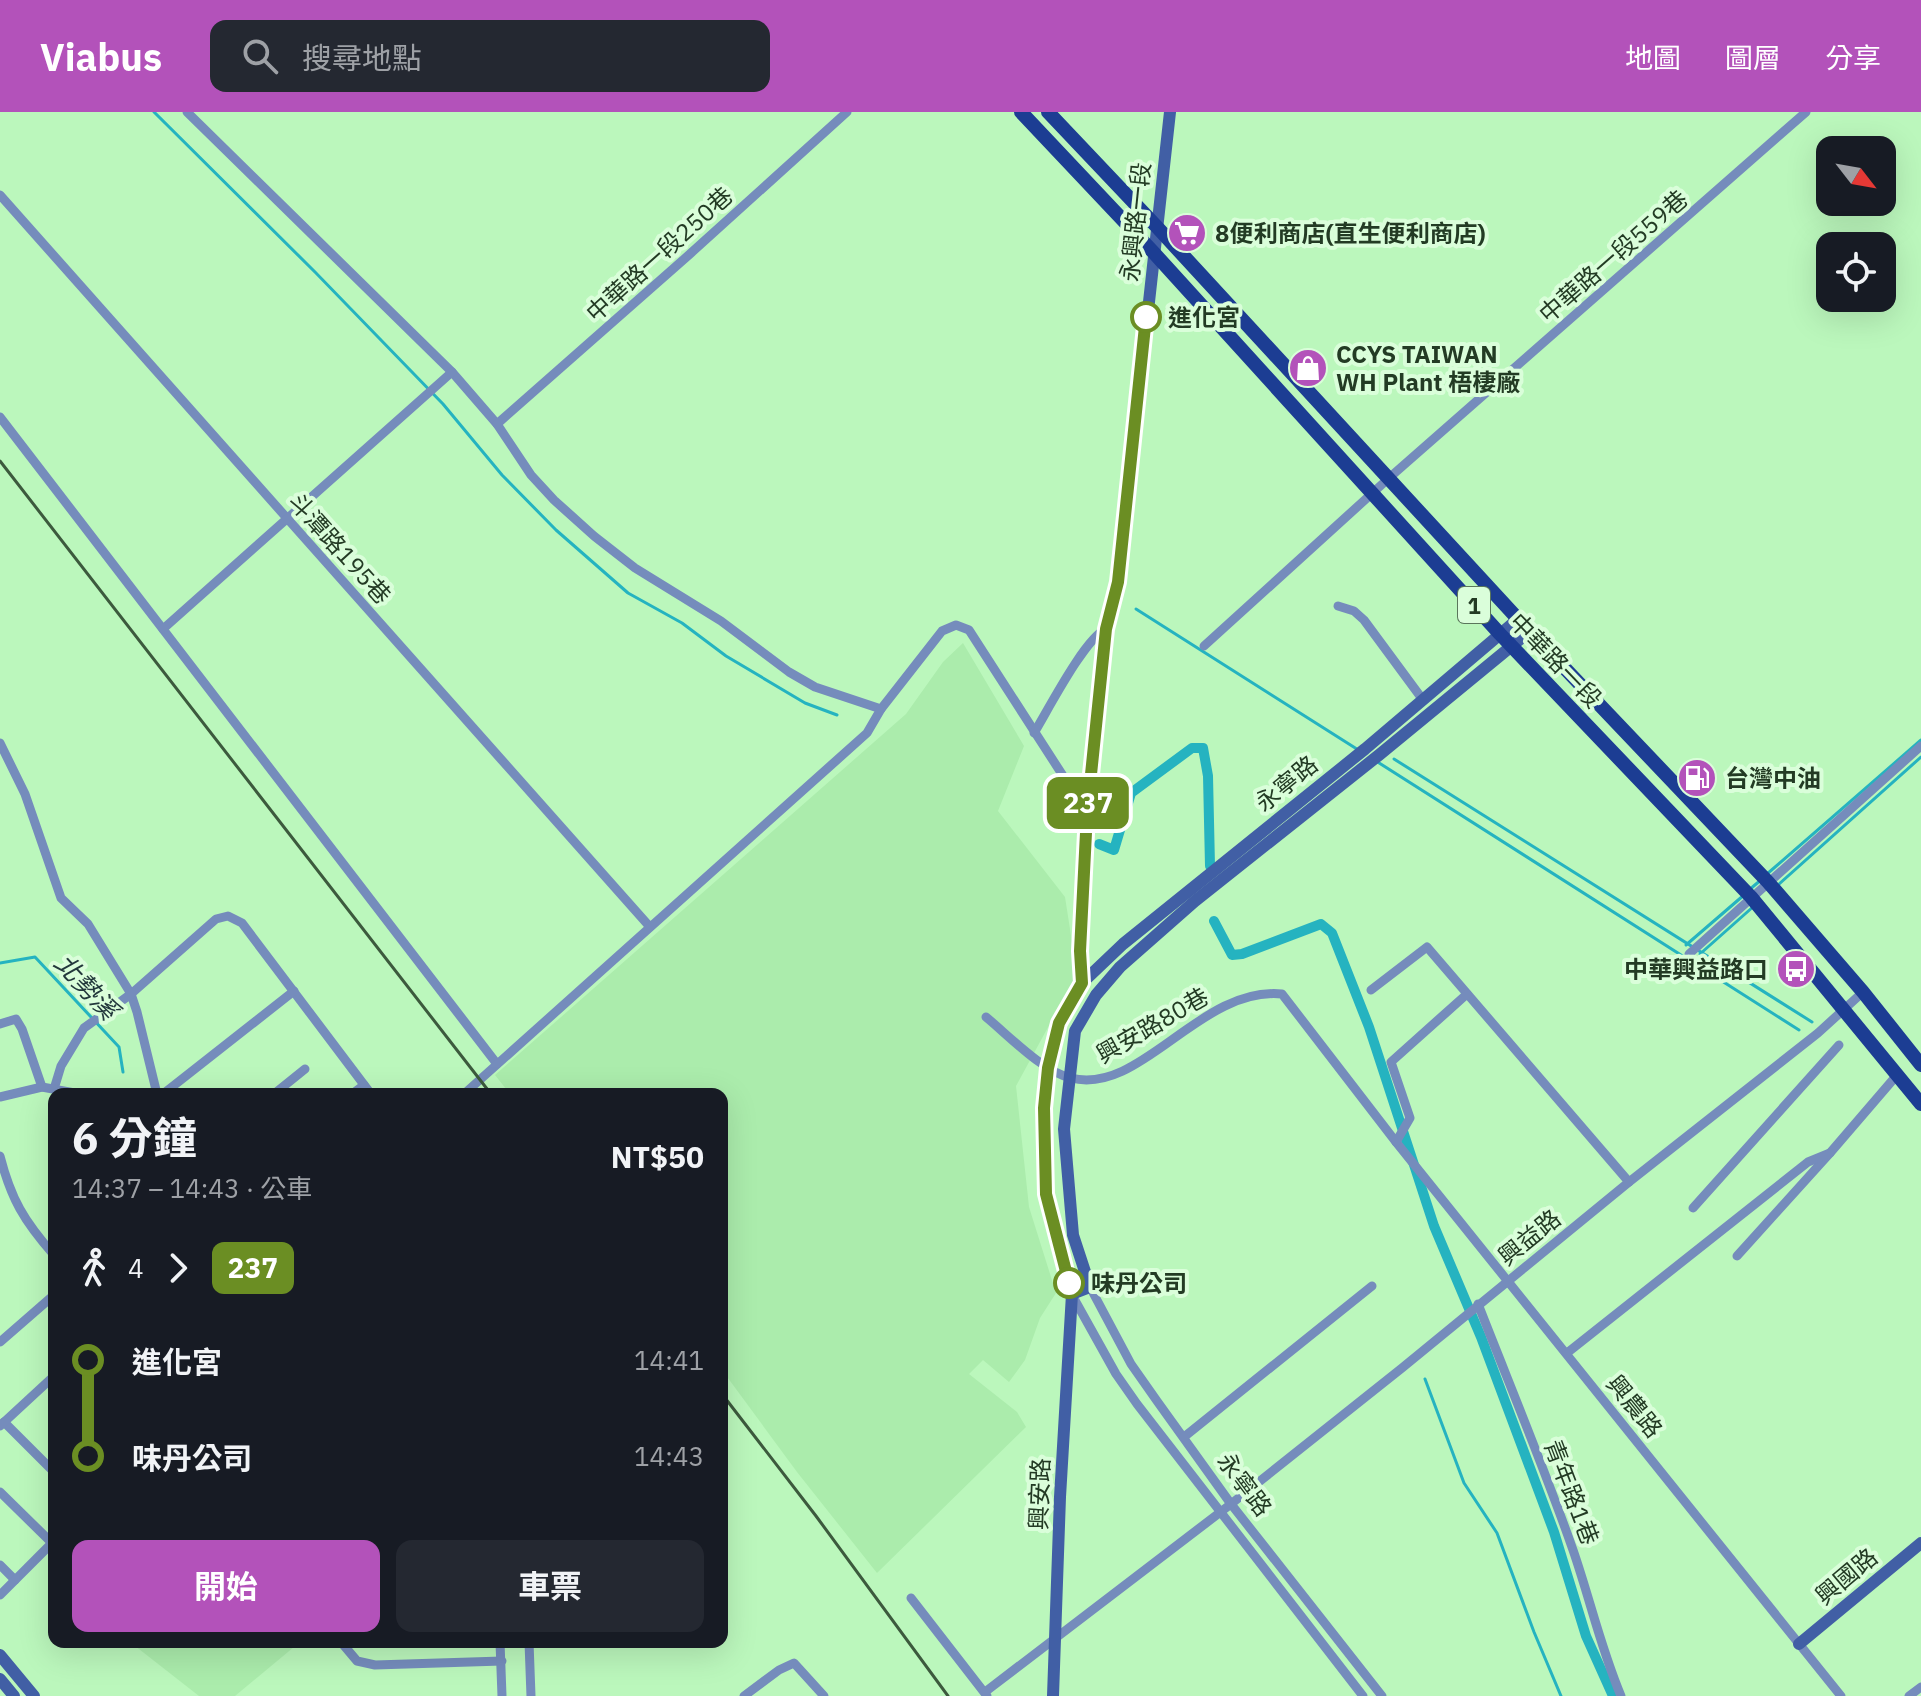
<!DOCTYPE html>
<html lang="zh-TW">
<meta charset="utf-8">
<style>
:root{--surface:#171b24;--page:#242831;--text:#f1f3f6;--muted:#9ea1a6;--accent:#b352ba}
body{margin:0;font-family:"IBM Plex Sans","Noto Sans TC",sans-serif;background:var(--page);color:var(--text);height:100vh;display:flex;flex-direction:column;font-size:30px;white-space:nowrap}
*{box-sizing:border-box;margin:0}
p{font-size:26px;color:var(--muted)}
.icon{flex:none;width:44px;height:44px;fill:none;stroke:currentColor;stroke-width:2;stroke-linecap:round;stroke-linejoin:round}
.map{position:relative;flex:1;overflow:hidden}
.details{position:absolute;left:48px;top:976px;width:680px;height:560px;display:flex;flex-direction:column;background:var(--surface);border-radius:16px;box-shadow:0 8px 32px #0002}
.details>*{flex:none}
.badge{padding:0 16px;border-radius:12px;font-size:28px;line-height:52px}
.needle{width:52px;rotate:121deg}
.fabs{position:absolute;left:1816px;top:24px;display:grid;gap:16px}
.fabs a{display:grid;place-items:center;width:80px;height:80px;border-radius:16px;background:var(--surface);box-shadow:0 8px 32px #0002;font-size:40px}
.map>.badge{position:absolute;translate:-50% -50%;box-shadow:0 0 0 4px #fff}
.legs{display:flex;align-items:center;gap:12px;height:88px;padding:0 24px;font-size:26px}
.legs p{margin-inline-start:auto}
.overview{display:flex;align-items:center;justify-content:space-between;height:136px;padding:0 24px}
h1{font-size:44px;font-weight:700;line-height:60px}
.action{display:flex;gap:16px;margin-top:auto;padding:16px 24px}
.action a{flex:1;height:92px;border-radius:16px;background:var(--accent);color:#fff;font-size:32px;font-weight:700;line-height:92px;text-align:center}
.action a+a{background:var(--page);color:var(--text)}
ul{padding:0 24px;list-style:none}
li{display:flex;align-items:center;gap:28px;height:96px;font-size:30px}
li i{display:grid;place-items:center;width:12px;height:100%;margin:0 10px;background:currentColor}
li i::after{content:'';width:20px;height:20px;margin:-10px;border:6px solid;border-radius:50%;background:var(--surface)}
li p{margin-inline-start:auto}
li:first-child i{background:linear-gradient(#0000 50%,currentColor 0)}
li:last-child i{background:linear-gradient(currentColor 50%,#0000 0)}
header{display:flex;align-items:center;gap:48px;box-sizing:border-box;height:112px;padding:0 40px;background:var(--accent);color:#fff}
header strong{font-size:38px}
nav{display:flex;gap:44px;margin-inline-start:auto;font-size:28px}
.search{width:560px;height:72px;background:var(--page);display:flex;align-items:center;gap:20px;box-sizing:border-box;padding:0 28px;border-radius:16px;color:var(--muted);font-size:30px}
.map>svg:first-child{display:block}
.built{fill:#abecac}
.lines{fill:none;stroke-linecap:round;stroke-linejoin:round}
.stream{stroke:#25b3c0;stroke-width:3}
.canal{stroke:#25b3c0;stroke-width:10}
.street{stroke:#758cbc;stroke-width:9}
.secondary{stroke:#415fa5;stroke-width:12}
.primary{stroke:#1c3d93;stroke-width:14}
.rail{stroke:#3c5a3d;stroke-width:3}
.line-1-casing{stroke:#fff;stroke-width:18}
.line-1{stroke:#6b8e23;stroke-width:12}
.stop-1-dot{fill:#fff;stroke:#6b8e23;stroke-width:4}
.labels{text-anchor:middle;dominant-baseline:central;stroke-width:8;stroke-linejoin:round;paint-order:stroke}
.shield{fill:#dafeda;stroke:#5a765b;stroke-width:2}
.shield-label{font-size:22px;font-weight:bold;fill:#233b24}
.street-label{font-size:24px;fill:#233b24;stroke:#dafeda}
.poi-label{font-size:24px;font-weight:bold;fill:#233b24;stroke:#dafeda;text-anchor:start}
.stop-label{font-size:24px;font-weight:bold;fill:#233b24;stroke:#dafeda;text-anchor:start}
.water-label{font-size:26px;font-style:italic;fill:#22383b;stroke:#dafeda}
</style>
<header>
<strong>Viabus</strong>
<div class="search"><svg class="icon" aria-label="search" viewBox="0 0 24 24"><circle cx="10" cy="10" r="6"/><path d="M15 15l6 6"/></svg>搜尋地點</div>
<nav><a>地圖</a><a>圖層</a><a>分享</a></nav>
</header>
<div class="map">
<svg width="1921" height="1584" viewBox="0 0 1921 1584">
<rect width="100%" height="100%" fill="#bbf7bc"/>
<g class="built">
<polygon points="963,531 1024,634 998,699 1065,785 1077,862 1016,974 1029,1095 1056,1181 1040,1206 1025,1248 1009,1270 983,1248 969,1262 1017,1300 1026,1315 877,1461 797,1360 722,1258 722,982 510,982 495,963 906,602 943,550"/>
<polygon points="130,1530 300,1530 235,1584 199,1584"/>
</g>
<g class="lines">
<g class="stream">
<polyline points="154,0 315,160 443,292 502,363 556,418 628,481 682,511 726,544 805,591 837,603"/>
<polyline points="1136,497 1360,639"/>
<polyline points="1394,647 1812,910"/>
<polyline points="1376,649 1799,918"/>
<polyline points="1767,762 1921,628"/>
<polyline points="1778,773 1921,645"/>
<polyline points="1749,778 1762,767"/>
<polyline points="1686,833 1744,783"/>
<polyline points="1700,842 1754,794"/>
<polyline points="0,851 35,845 119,935 123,960"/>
<polyline points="1425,1267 1464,1371 1497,1421 1534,1520 1561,1584"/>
</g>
<g class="canal">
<polyline points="1054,677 1084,714"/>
<polyline points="1099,732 1114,738 1131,681 1192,636 1203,636 1208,664 1210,754"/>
<polyline points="1214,809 1232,843 1242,842 1321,812 1332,821 1369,915 1434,1114 1481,1225 1554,1420 1586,1524 1613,1584"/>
</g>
<g class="street">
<polyline points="187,0 452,260 497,312 531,363 554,388 594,424 635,456 721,509 789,560 815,575 881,597 942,519 956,513 969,518 1087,701"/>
<polyline points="0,83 650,815"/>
<polyline points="0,305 497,952"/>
<polyline points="497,312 691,141 847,0"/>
<polyline points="1338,494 1354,499 1364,508 1423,588"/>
<polyline points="163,517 452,260"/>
<polyline points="1204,534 1389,366 1806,0"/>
<path d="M1034 621C1048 598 1085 526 1106 517"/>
<polyline points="0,631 25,682 61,786 88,812 131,882 137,900 157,982"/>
<polyline points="1689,842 1921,634"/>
<polyline points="1371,878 1427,835 1629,1070"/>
<path d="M986 905C1008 923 1043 960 1071 966 1141 984 1200 874 1282 882L1396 1030 1841 1584"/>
<polyline points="0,912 16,907 22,917 42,975"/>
<polyline points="54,977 61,954 84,916 131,882 216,807 228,804 242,811 371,982"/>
<polyline points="163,982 294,879"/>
<polyline points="274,982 305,957"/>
<polyline points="352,982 364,973"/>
<polyline points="464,982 867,621 881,597"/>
<polyline points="0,985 42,975 80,982"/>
<polyline points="1396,1030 1410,1006 1391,950 1467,882"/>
<path d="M0 1044C11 1087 24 1109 54 1143"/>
<polyline points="1693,1096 1839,933"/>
<polyline points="1737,1144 1830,1041 1897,963"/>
<polyline points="1090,1175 1131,1252 1157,1289 1231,1392 1382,1584"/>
<polyline points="1072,1183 1116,1262 1137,1292 1363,1584"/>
<path d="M1478 1192C1510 1274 1544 1355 1573 1438 1590 1487 1601 1537 1621 1584"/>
<polyline points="0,1230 54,1183"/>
<polyline points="1567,1241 1808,1050 1830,1041"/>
<polyline points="4,1310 54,1360"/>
<polyline points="0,1314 54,1264"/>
<polyline points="1184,1325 1372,1174"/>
<polyline points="0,1380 52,1431"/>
<polyline points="0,1453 15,1468"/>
<polyline points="0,1483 54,1429"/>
<polyline points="911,1486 987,1584"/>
<polyline points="341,1530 357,1549 375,1553 502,1549"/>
<polyline points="500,1530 502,1584"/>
<polyline points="529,1530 531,1584"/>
<polyline points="985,1580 1231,1392 1402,1256 1629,1070 1818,921 1863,880"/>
<polyline points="744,1584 779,1558 794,1551 824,1584"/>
<polyline points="1909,1584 1921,1575"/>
</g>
<g class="secondary">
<polyline points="1082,871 1123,832 1365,637 1518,507"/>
<polyline points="1072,1182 1090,1175 1073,1123 1064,1017 1075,919 1096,883 1120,855 1195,789 1379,643 1530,519"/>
<polyline points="1799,1532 1921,1431"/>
<polyline points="0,1543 34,1584"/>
<polyline points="0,1567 14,1584"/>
<polyline points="1053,1584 1060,1385 1072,1182 1057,1134 1046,1082 1044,996 1048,956 1059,911 1082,871 1080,839 1087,701 1106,517 1118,470 1170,0"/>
</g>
<g class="primary">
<polyline points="1021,0 1154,141 1500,522 1751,785 1921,992"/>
<polyline points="1048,0 1157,115 1518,507 1768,770 1863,880 1921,953"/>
</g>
<g class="rail">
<polyline points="0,349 491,982"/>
<polyline points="722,1282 816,1404 948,1584"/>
</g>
</g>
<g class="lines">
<g class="line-1-casing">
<polyline id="line-1" points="1069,1171 1046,1082 1044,996 1048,956 1059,911 1082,871 1080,839 1087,701 1106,517 1118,470 1146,205"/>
</g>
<use href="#line-1" class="line-1"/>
</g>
<defs>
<g id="supermarket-disc" transform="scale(2)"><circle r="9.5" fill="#b352ba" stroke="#dafeda"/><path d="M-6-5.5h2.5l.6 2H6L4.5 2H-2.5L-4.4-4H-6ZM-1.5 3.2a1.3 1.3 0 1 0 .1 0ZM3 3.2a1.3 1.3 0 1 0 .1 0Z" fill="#fff"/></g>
<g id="shop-disc" transform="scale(2)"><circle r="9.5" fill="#b352ba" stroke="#dafeda"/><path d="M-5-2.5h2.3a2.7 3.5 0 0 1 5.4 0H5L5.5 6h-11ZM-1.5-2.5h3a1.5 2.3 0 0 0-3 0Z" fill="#fff"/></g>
<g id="fuel-disc" transform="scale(2)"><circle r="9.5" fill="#b352ba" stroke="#dafeda"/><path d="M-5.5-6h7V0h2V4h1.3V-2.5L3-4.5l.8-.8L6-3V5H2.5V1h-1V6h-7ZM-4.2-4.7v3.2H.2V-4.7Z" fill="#fff"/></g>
<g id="bus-disc" transform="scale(2)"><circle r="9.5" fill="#b352ba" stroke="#dafeda"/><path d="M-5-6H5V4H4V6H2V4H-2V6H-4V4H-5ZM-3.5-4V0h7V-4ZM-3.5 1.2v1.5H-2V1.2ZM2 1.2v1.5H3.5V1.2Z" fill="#fff"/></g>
</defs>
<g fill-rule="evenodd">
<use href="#supermarket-disc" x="1187" y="121"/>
<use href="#shop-disc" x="1308" y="256"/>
<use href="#fuel-disc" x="1697" y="666"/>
<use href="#bus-disc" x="1796" y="857"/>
</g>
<g class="stop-1-dot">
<circle cx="1146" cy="205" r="14"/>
<circle cx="1069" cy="1171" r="14"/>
</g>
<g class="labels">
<rect class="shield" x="1458" y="475" width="32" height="36" rx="6"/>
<g class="shield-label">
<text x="1474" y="493">1</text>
</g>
<g class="street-label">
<text transform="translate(1135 110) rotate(-84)">永興路一段</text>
<text transform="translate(659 142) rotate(-42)">中華路一段250巷</text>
<text transform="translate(1613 144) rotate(-41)">中華路一段559巷</text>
<text transform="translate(340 436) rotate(48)">斗潭路195巷</text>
<text transform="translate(1556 548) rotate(46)">中華路一段</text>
<text transform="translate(1286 671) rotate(-39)">永寧路</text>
<text transform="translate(1152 913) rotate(-30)">興安路80巷</text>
<text transform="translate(1529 1125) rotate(-39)">興益路</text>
<text transform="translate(1635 1294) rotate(51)">興農路</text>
<text transform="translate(1245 1372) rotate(53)">永寧路</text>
<text transform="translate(1572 1380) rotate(69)">青年路1巷</text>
<text transform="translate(1039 1382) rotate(-88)">興安路</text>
<text transform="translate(1846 1464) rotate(-40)">興國路</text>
</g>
<g class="poi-label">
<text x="1215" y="121">8便利商店(直生便利商店)</text>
<text x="1336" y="242">CCYS TAIWAN<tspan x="1336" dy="28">WH Plant 梧棲廠</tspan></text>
<text x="1725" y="666">台灣中油</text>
<text x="1768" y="857" text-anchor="end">中華興益路口</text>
</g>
<g class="stop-label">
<text x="1168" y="205">進化宮</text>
<text x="1091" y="1171">味丹公司</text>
</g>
<g class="water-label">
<text transform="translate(87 874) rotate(47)">北勢溪</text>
</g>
</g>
</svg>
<div class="fabs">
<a><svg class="needle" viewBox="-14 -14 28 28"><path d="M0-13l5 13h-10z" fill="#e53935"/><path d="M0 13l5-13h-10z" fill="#9ea1a6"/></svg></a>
<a><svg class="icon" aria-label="locate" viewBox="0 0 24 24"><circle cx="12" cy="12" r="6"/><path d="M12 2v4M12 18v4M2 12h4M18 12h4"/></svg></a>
</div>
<b class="badge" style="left:1088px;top:691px;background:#6b8e23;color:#fff">237</b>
<section class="details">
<div class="overview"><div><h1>6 分鐘</h1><p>14:37 – 14:43 · 公車</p></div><b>NT$50</b></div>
<div class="legs"><svg class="icon" aria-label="walk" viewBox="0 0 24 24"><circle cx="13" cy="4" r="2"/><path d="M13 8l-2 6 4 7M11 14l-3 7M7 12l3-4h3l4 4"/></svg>4<svg class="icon" aria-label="forward" viewBox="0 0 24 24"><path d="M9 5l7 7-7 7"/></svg><b class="badge" style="background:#6b8e23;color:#fff">237</b></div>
<ul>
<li><i style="color:#6b8e23"></i><b>進化宮</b><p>14:41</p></li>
<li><i style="color:#6b8e23"></i><b>味丹公司</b><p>14:43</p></li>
</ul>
<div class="action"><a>開始</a><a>車票</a></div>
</section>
</div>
